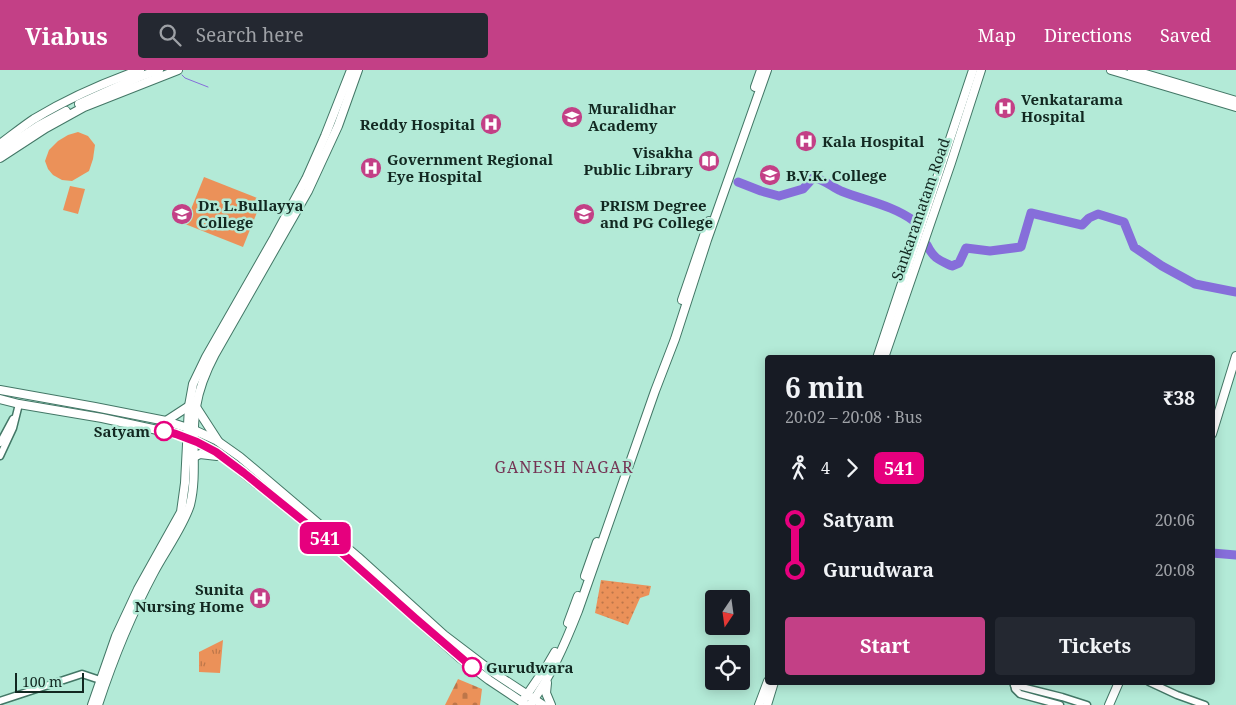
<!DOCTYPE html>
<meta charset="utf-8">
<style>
:root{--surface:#171b24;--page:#242831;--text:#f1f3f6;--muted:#9ea1a6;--accent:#c34086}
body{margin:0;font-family:"Noto Serif",serif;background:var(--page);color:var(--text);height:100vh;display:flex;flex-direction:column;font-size:19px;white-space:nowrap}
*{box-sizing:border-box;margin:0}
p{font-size:16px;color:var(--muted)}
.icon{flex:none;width:28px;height:28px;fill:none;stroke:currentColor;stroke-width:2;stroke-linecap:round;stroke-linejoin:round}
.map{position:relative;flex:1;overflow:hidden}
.panel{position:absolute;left:765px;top:285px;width:450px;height:330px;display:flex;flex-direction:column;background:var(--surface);border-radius:5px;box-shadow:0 2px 12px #0003}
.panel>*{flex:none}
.badge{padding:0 10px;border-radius:8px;font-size:18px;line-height:32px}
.needle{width:32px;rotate:193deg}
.tools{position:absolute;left:705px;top:520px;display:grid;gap:10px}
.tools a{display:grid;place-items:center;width:45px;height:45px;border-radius:5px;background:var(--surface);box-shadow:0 2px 12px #0003;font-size:25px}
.scale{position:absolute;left:15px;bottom:12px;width:69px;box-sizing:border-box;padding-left:5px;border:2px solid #122821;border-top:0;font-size:14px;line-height:18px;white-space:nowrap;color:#122821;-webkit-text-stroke:4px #b3ead7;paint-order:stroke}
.map>.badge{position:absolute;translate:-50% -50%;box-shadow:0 0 0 2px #fff}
.legs{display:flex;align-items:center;gap:8px;height:55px;padding:0 20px;font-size:16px}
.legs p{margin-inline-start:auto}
.headline{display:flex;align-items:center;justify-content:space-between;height:85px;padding:0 20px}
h1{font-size:28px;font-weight:700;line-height:38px}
.button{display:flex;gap:10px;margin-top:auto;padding:10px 20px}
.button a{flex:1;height:58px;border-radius:5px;background:var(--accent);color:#fff;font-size:20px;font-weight:700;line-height:58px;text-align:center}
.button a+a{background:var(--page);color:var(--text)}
ul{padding:0 20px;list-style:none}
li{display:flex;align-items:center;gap:18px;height:50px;font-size:19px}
li i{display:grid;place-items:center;width:8px;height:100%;margin:0 6px;background:currentColor}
li i::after{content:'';width:12px;height:12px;margin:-6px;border:4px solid;border-radius:50%;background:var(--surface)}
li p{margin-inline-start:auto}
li:first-child i{background:linear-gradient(#0000 50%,currentColor 0)}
li:last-child i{background:linear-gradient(currentColor 50%,#0000 0)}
header{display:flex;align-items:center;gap:30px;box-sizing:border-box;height:70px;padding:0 25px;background:var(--accent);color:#fff}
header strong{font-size:24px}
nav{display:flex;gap:28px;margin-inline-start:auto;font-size:18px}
.search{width:350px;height:45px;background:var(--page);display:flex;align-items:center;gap:12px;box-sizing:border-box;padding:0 18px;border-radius:5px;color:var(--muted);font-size:19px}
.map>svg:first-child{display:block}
.grass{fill:url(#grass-dots)}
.cemetery{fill:url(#cemetery-stones)}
.park{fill:url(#park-tufts)}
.pitch{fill:#eb9159}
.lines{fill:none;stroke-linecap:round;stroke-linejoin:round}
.stream{stroke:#866eda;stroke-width:1}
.river{stroke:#866eda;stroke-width:9}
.minor-casing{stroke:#437766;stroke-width:9}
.major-casing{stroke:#437766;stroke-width:10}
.minor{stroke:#fff;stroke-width:6}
.major{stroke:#fff;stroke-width:8}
.line-1-casing{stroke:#fff;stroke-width:11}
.line-1{stroke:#e6007e;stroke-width:8}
.stop-1-dot{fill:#fff;stroke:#e6007e;stroke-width:2.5}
.labels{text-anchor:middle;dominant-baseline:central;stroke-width:5;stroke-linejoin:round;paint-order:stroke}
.poi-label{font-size:15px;font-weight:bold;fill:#122821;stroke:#b3ead7;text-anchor:start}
.street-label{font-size:15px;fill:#122821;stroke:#b3ead7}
.stop-label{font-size:15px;font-weight:bold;fill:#122821;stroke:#b3ead7;text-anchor:end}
.neighbourhood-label{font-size:16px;letter-spacing:1px;fill:#753455;stroke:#b3ead7}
</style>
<header>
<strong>Viabus</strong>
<div class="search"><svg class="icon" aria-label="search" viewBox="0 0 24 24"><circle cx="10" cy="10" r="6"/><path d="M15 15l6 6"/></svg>Search here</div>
<nav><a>Map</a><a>Directions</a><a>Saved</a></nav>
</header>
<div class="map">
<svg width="1236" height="635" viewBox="0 0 1236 635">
<defs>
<pattern id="grass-dots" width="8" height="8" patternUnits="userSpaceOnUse" patternTransform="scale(1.25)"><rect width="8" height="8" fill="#eb9159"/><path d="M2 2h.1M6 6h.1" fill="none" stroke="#bd7649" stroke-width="1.8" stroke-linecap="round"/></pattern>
<pattern id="cemetery-stones" width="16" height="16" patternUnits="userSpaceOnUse" patternTransform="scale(1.25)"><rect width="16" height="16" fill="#eb9159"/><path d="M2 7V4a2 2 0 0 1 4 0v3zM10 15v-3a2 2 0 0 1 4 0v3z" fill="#bd7649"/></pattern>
<pattern id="park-tufts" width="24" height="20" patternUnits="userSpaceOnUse" patternTransform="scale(1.25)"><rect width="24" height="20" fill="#eb9159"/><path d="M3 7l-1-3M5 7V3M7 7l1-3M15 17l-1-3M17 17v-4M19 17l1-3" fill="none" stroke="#bd7649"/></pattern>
</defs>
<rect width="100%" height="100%" fill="#b3ead7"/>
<polygon class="grass" points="601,510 651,516 649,525 640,528 628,555 595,543"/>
<polygon class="cemetery" points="458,609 482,619 480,635 445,635"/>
<polygon class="park" points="223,570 220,603 199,602 199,582"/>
<g class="pitch">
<polygon points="78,62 88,66 95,75 93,89 89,101 72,111 62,110 53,105 48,99 45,91 49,80 58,71 68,65"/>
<polygon points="204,107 262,130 243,177 185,154"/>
<polygon points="70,116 85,119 78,144 63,140"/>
</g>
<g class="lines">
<polyline class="stream" points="182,5 185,8 208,17"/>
<g class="river">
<path d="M738 112 761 121 779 126 803 119 813 108C822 108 832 117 841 121 866 131 892 135 914 151"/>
<path d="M927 175C934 189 939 190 952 196L959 193 966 178 990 181 1021 177 1031 143 1082 155 1089 148 1098 144 1124 152 1134 177 1162 196 1195 214 1236 222"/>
<polyline points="1212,483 1236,485"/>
</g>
<g class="minor-casing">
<g id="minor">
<polyline points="0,373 13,349"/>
<polyline points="0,386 13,358 19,334"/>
<polyline points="1149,612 1177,625 1205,635"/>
<polyline points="1014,614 1015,619 1020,624 1060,635"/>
<polyline points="1014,615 1062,627 1087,635"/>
<polyline points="0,631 82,604 100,610"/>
</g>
</g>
<g class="major-casing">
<g id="major">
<polyline points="1111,0 1236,37"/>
<polyline points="1132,0 1236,31"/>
<polyline points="755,17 761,0"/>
<polyline points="79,34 139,7 159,0"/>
<path d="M0 74C11 66 22 57 34 49 67 29 103 13 140 0"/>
<polyline points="0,81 38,56 66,41"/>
<polyline points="0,88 46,58 84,37 178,0"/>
<polyline points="682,230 709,151"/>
<polyline points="877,288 973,0"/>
<polyline points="884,288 951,93 981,0"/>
<polyline points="0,320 95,337 166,351 194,360 216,370 240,387 358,487 444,565 494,603 543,635"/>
<polyline points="0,329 19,334 102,348 176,364 194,370 217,382 333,475 460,588 489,610 525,634"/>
<polyline points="196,337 218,371"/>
<polyline points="166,351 189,336"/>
<polyline points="1212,364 1236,286"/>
<polyline points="194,387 200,384 217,386"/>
<polyline points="585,506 597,472"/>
<polyline points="568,553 578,526"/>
<polyline points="547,613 546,623 551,635"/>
<polyline points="522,632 548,594 555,582"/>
<polyline points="92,635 116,566 138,519 181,442 185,413 189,336 193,314 206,287 274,168 306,109 325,66 351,0"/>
<path d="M98 635C113 589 131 545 154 502 165 481 183 457 190 435 198 403 190 369 196 337 199 318 206 301 215 284L308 121 338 56 358 0"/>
<path d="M530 635C551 606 565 574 578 541L655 321 675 269 707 170 767 0"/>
<polyline points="759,635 768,611"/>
<polyline points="767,635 774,612"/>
<polyline points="1109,635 1119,612"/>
</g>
</g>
<use href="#minor" class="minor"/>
<use href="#major" class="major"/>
</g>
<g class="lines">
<g class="line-1-casing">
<polyline id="line-1" points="164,361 176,364 197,372 216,382 244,403 333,475 415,548 472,597"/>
</g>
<use href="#line-1" class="line-1"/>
</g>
<defs>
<g id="hospital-disc" transform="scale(1.125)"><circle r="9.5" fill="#c34086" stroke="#b3ead7"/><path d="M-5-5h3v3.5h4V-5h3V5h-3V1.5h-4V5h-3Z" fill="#fff"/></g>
<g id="university-disc" transform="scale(1.125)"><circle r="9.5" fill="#c34086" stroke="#b3ead7"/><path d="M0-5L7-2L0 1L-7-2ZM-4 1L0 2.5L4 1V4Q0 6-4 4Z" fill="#fff"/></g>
<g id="library-disc" transform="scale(1.125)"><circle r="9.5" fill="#c34086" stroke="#b3ead7"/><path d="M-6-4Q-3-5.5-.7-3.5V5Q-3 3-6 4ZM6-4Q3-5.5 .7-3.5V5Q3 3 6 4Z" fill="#fff"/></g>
</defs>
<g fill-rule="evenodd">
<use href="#hospital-disc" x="1005" y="38"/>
<use href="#university-disc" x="572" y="47"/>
<use href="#hospital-disc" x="491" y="54"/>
<use href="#hospital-disc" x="806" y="71"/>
<use href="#library-disc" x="709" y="91"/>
<use href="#hospital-disc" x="371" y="98"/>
<use href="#university-disc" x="770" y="105"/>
<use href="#university-disc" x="182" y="144"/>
<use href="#university-disc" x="584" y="144"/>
<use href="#hospital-disc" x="260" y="528"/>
</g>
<g class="stop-1-dot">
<circle cx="164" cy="361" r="9"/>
<circle cx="472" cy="597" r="9"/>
</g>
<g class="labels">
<g class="poi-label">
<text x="1021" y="29">Venkatarama<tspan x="1021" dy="17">Hospital</tspan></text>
<text x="588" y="38">Muralidhar<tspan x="588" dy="17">Academy</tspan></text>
<text x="475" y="54" text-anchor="end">Reddy Hospital</text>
<text x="822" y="71">Kala Hospital</text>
<text x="693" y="82" text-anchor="end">Visakha<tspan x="693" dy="17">Public Library</tspan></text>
<text x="387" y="89">Government Regional<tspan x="387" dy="17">Eye Hospital</tspan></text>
<text x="786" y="105">B.V.K. College</text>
<text x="198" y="135">Dr. L.Bullayya<tspan x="198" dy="17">College</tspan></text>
<text x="600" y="135">PRISM Degree<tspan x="600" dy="17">and PG College</tspan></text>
<text x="244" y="519" text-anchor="end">Sunita<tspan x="244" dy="17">Nursing Home</tspan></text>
</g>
<g class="street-label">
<text transform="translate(920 139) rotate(-71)">Sankaramatam Road</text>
</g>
<g class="stop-label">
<text x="150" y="361">Satyam</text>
<text x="486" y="597" text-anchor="start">Gurudwara</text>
</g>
<g class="neighbourhood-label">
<text x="564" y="397">GANESH NAGAR</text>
</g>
</g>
</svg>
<div class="tools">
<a><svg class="needle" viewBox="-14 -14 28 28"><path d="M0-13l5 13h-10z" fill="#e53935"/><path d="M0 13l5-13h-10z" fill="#9ea1a6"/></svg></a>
<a><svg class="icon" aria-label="locate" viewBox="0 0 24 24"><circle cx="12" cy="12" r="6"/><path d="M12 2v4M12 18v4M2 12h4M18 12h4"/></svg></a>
</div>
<div class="scale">100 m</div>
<b class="badge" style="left:325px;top:468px;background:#e6007e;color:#fff">541</b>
<section class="panel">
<div class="headline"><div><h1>6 min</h1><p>20:02 – 20:08 · Bus</p></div><b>₹38</b></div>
<div class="legs"><svg class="icon" aria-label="walk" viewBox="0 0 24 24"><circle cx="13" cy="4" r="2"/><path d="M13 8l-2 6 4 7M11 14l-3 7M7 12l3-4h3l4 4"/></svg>4<svg class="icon" aria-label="forward" viewBox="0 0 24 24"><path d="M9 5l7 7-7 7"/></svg><b class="badge" style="background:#e6007e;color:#fff">541</b></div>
<ul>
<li><i style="color:#e6007e"></i><b>Satyam</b><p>20:06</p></li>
<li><i style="color:#e6007e"></i><b>Gurudwara</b><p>20:08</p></li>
</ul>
<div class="button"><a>Start</a><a>Tickets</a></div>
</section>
</div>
